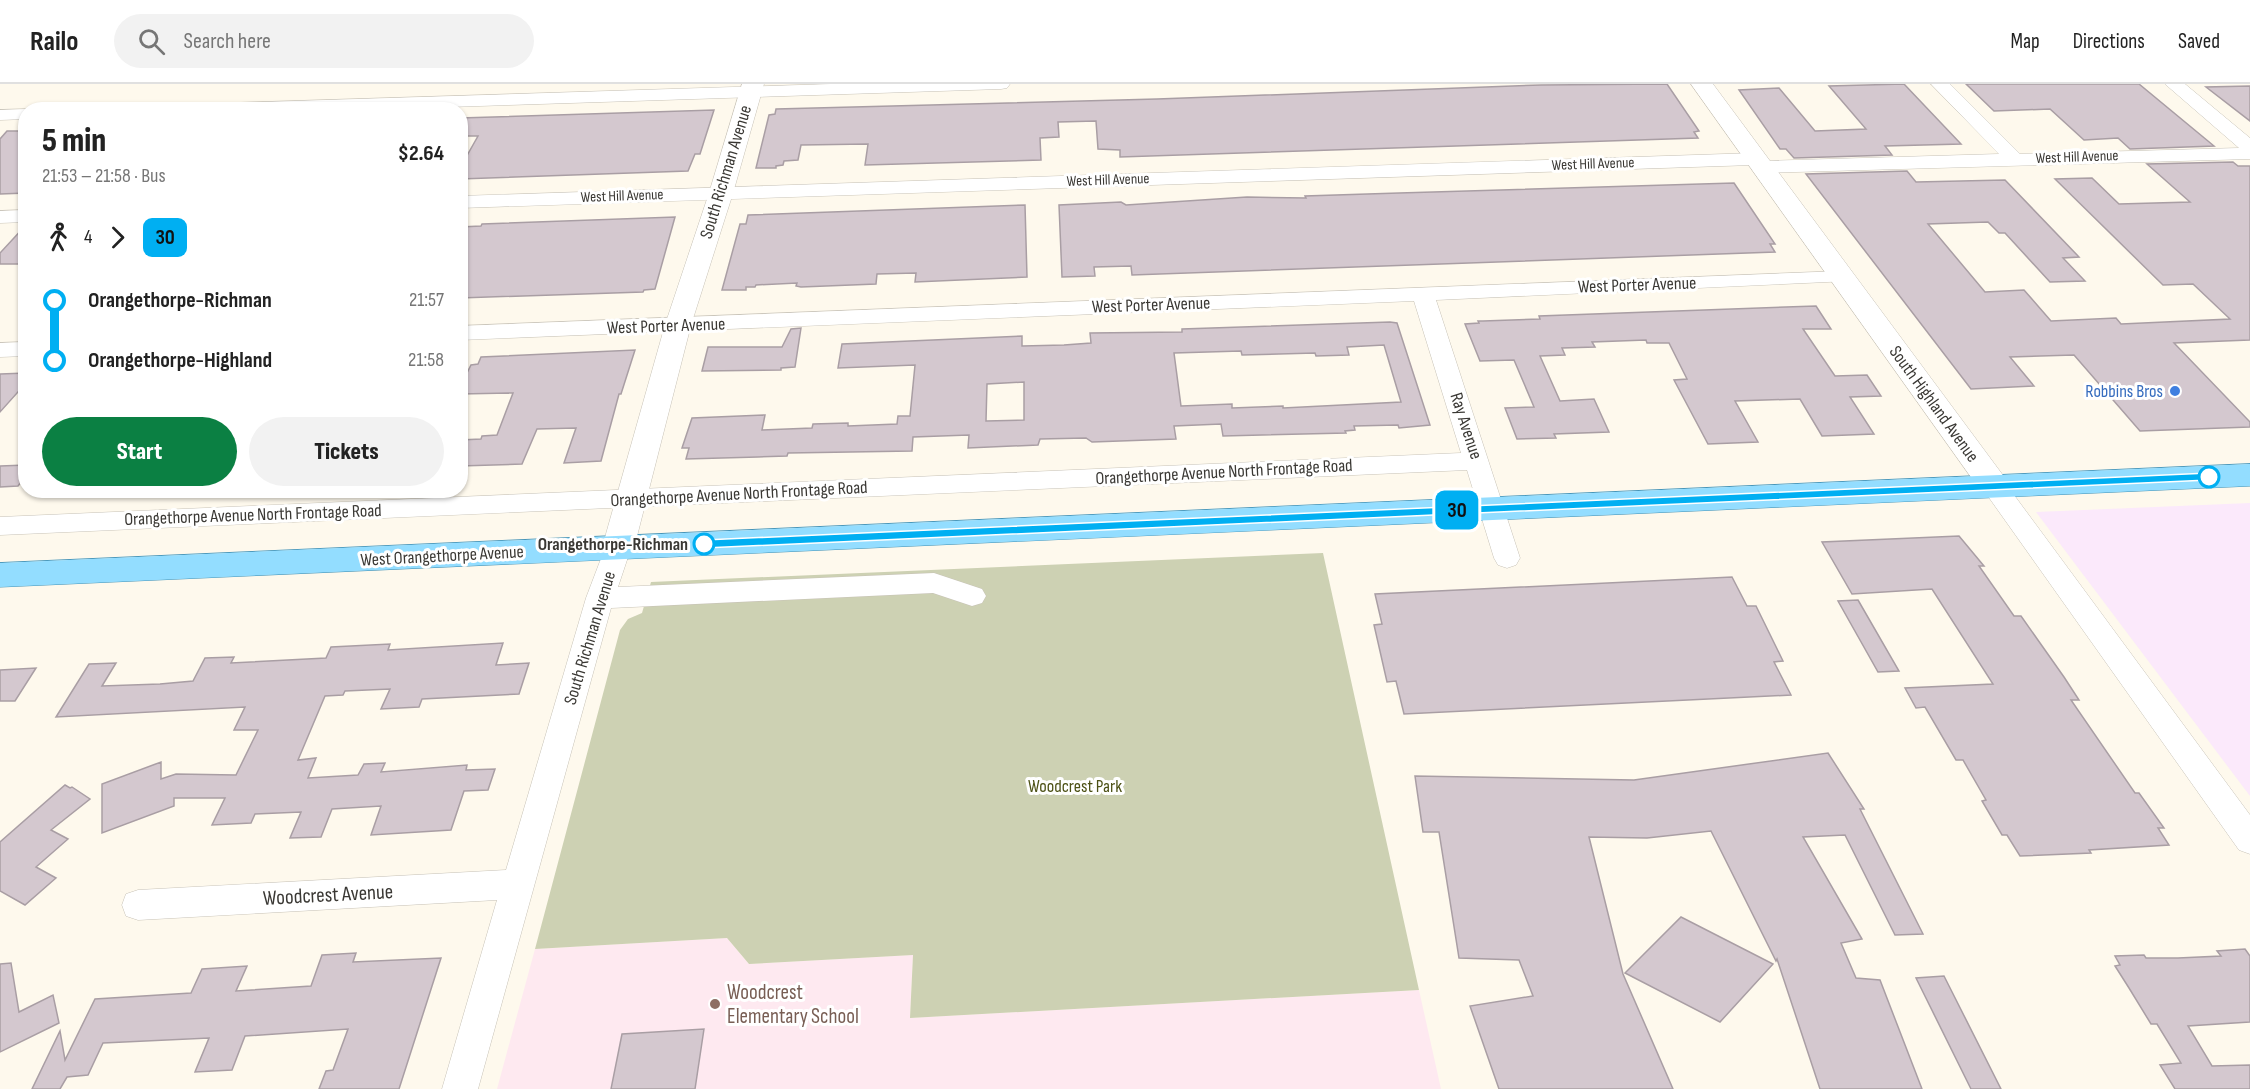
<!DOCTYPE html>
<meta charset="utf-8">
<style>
:root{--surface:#fff;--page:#f2f2f2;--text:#222;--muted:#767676;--line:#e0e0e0;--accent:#0b8043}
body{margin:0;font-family:"Sofia Sans Condensed",sans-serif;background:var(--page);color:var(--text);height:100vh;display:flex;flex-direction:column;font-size:22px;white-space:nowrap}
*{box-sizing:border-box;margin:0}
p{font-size:20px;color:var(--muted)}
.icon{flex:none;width:33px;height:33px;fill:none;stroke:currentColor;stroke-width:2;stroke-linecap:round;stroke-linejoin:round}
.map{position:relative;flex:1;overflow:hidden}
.details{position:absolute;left:18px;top:18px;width:450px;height:396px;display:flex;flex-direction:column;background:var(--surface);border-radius:24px;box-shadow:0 2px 4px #0004}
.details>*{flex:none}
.badge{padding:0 12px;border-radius:9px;font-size:21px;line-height:39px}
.map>.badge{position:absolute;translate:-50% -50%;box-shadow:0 0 0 3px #fff}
.legs{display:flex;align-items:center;gap:9px;height:66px;padding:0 24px;font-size:20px}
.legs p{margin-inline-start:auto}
.overview{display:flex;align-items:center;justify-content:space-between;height:102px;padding:0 24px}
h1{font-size:33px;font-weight:800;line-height:45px}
.cta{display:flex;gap:12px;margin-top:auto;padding:12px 24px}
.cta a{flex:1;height:69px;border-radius:36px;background:var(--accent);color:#fff;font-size:24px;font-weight:800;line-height:69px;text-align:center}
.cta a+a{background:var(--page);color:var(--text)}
ul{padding:0 24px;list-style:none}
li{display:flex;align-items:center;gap:21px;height:60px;font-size:22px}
li i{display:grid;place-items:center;width:9px;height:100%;margin:0 8px;background:currentColor}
li i::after{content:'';width:15px;height:15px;margin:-8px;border:4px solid;border-radius:50%;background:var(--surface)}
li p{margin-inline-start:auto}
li:first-child i{background:linear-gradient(#0000 50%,currentColor 0)}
li:last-child i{background:linear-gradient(currentColor 50%,#0000 0)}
header{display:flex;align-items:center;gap:36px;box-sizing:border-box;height:84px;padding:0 30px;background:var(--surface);border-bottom:2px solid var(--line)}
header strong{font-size:28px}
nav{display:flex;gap:33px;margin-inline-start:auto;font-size:21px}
.search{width:420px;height:54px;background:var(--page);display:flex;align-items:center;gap:15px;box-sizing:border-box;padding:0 21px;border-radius:33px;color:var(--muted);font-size:22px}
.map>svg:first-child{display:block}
.commercial{fill:#fbe9fb}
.education{fill:#fee9f0}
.green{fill:#cdd1b3}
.building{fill:#d4c8cf;stroke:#a99ea4;stroke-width:1.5;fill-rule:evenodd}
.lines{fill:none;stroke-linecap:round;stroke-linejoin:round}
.street-casing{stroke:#c7c2b7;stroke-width:1}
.secondary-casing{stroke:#c7c2b7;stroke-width:1}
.primary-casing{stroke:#4594b8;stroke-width:1}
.street{fill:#fff;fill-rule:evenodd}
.secondary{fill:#fff;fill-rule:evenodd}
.primary{fill:#93ddff;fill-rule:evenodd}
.line-1{fill:#00aff2;stroke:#fff;stroke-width:1.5}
.shop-dot{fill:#3f7fe0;stroke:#fff;stroke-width:2}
.stop-1-dot{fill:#fff;stroke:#00aff2;stroke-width:3}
.education-dot{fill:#8d6e63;stroke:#fff;stroke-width:2}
.labels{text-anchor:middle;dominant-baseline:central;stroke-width:6;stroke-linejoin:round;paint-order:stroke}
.far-street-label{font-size:15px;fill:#3a3834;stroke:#fff}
.street-label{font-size:18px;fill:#3a3834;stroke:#fff}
.shop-label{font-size:18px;fill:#366cbe;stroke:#fff;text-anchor:end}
.stop-label{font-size:18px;font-weight:bold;fill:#3a3834;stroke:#fff;text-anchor:end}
.park-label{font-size:18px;fill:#4c5115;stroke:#fff}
.near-street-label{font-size:21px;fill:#3a3834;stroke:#fff}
.near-education-label{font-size:21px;fill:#785e54;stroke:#fff;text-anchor:start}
</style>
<header>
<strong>Railo</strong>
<div class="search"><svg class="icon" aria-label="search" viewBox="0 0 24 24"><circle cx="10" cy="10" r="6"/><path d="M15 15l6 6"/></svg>Search here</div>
<nav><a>Map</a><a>Directions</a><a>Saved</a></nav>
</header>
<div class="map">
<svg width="2250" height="1005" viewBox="0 0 2250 1005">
<rect width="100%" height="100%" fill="#fef9ed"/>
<polygon class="commercial" points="2250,419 2250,712 2036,428"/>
<polygon class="education" points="727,854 749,880 913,871 910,934 1419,906 1441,1005 497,1005 535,865"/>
<polygon class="green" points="1323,469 1419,906 910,934 913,871 749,880 727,854 535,865 620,546 628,535 642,529 651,498"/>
<g class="building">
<polygon points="1667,0 1699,47 1694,48 1698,54 1120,73 1120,66 1098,65 1096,37 1058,38 1059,53 1040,54 1041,76 865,81 868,60 801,61 798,76 784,77 783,81 776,82 776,84 756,84 769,31 775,30 776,25 1157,15 1541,1"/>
<polygon points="1904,0 1961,60 1885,62 1892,71 1794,74 1786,65 1780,65 1739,6 1779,4 1815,47 1866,45 1829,2"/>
<polygon points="1966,0 2139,0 2214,62 2130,65 2118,54 2084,56 2050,25 1994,27"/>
<polygon points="2250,2 2250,37 2206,3"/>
<polygon points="714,26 700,70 695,70 688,87 460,95 460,84 478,52 460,52 460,34"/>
<polygon points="7,47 26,47 26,109 0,110 0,55"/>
<polygon points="2233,78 2238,82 2250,82 2250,256 2174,259 2250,338 2250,343 2140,347 2074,271 2010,273 2034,302 1971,305 1806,90 1907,87 1916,98 2005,96 2079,173 2063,174 2085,197 2050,198 2005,149 1999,149 1988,138 1928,140 1985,208 2024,206 2051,237 2116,234 2121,240 2230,235 2193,200 2163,201 2055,95 2092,94 2119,120 2190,118 2147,80"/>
<polygon points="1734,99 1775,160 1770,160 1775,168 1132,191 1131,182 1094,183 1095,192 1062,193 1059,121 1121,118 1126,121 1247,113 1306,114 1305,112 1399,109"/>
<polygon points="1025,121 1027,193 915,198 916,189 877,190 876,200 801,203 796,202 797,199 756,201 755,203 746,203 746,206 722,206 740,140 746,140 748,131"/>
<polygon points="675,133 655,205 644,206 643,208 460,214 460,143 481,142 482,140"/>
<polygon points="26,141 26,180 0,180 0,169"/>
<polygon points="1816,222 1831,245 1803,245 1835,292 1867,291 1881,312 1850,313 1874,350 1822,352 1800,315 1735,317 1758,358 1708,360 1674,296 1687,295 1669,259 1647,259 1646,256 1592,258 1595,263 1562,264 1565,271 1540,272 1560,317 1594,315 1609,348 1554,350 1556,354 1517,355 1505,324 1534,323 1514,276 1480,277 1465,240 1479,239 1478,237 1483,237 1540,235 1539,232"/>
<path d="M1390 238 1397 239 1430 341 1399 344 1398 341 1354 342 1355 346 1345 347 1346 349 1223 352 1221 340 1174 342 1176 355 1092 358 1086 354 1040 355 1038 361 968 364 969 351 913 353 912 367 788 369 787 372 758 373 686 375 689 364H682L692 334 765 331 762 346 812 344 813 340 848 339V342L897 340 898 332H910L915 281 838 284 842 260 1022 252V262L1064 261 1091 259 1090 249 1182 248V245ZM1384 261 1401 318 1283 324V322L1232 324V320L1181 322 1174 269 1241 267 1242 271 1315 269 1316 272 1349 271 1347 263ZM1024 298V336L986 337 987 300Z"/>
<polygon points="801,244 795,283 781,284 781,286 702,287 708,263 782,263 791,245"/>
<polygon points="635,266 621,310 619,310 601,377 564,379 576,344 537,345 522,380 460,382 460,356 481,355 482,352 497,351 513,309 460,310 460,303 471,281 478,280 481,273"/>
<polygon points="26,289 26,299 0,328 0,290"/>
<polygon points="26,381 26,392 18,402 0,403 0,382"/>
<polygon points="1959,452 1984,482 1979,482 2014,532 2021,532 2064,593 2079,616 2071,616 2135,709 2139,709 2164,744 2158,744 2169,761 2089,766 2091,769 2020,772 2007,751 2002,751 1982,717 1986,716 1963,676 1956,676 1925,623 1916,624 1905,604 1993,600 1932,505 1852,510 1822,458"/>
<polygon points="1732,493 1747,522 1756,522 1783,577 1774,578 1791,611 1404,630 1396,597 1387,598 1374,541 1382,540 1375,510"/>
<polygon points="1858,516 1899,587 1878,588 1838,517"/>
<polygon points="503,559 496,581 529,579 519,610 422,615 419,623 381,625 390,605 345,607 343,611 325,612 298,676 316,674 308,694 358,691 364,680 385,679 381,688 467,681 466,686 495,685 488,706 464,707 451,746 371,751 381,722 332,725 321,753 290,754 301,728 255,730 251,739 212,741 225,714 174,714 174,722 102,749 102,700 161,678 161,695 176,690 236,691 258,646 234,646 245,623 56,633 89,580 116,579 102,602 160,600 193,597 205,574 234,573 231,579 326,574 331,563 390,560 388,566"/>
<polygon points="36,584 15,617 0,617 0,586"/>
<polygon points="1828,669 1864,725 1860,725 1923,850 1895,851 1845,751 1803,753 1862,855 1841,859 1856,894 1880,896 1922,1005 1820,1005 1777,875 1776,877 1711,747 1647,754 1589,753 1623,890 1673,1005 1499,1005 1470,922 1533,912 1519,876 1459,874 1439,748 1423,748 1415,692 1634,696"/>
<polygon points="65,701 70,704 72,703 90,715 51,746 68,755 36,783 56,794 25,821 0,807 0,758"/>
<polygon points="1681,833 1773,880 1720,938 1625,889"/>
<polygon points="2245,865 2250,872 2250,938 2188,942 2212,982 2250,981 2250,1005 2175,1005 2160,981 2181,979 2157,940 2151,940 2129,904 2115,882 2120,881 2115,872 2144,871 2146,874 2178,874 2221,872 2217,867"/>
<polygon points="356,869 353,878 441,874 399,1005 319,1005 326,987 333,986 348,945 245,952 232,986 195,988 209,954 103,959 88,991 67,993 60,1005 32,1005 60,947 65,976 95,915 191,909 202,885 247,882 236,907 311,902 322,871"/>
<polygon points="11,879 19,928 53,911 59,939 0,968 0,880"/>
<polygon points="1944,892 2001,1005 1971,1005 1916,894"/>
<polygon points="704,945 695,1005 611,1005 622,950"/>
</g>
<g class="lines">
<g class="street-casing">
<g id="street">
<polygon points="831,0 1010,0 1007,4 1001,5 356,26 158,26 167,21"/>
<polygon points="1931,0 1950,0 2020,70 2239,64 2165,0 2185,0 2250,54 2250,75 1761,89 1754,87 1751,83 1753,81 460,124 460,112 1755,69 1762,71 1764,75 1763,77 1999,70"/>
<polygon points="26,25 30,26 26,26 26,35 0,36 0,26"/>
<polygon points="26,126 26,138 0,139 0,127"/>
<polygon points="1842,187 1849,189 1853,193 1849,197 1436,216 1520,474 1516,481 1507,484 1498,481 1494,474 1467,386 0,451 0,433 1461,369 1414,217 460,256 460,242"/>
<polygon points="26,258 26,272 0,273 0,259"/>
<polygon points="1994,393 2003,396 2250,731 2250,770 2239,766 1985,408 1981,402 1985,396"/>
<polygon points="618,454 627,457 631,464 618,503 934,489 982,505 986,512 982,519 972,522 933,509 611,524 478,1005 442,1005 497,816 138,836 126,832 122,821 126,810 138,806 506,786 586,514 605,464 609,457"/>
</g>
</g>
<g class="secondary-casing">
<g id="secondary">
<polygon points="742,0 764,0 733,109 691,241 634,464 629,472 618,476 607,472 602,464 665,241 709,109"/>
<polygon points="1691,0 1713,0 2005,394 2009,402 2005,410 1994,413 1983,410"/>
</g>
</g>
<g class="primary-casing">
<polygon id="primary" points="2250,380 2250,402 0,503 0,479"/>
</g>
<use href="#street" class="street"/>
<use href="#secondary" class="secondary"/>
<use href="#primary" class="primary"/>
</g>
<polygon class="line-1" points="2209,389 2215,393 2209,396 704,464 699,460 704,456"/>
<circle class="shop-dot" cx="2175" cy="307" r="6"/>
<g class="stop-1-dot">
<circle cx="2209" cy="393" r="10"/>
<circle cx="704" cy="460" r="10"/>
</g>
<circle class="education-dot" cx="715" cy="920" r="6"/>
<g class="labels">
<g class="far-street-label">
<text transform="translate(2077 73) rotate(-2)">West Hill Avenue</text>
<text transform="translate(1593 80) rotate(-2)">West Hill Avenue</text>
<text transform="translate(1108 96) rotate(-2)">West Hill Avenue</text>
<text transform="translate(622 112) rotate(-2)">West Hill Avenue</text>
</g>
<g class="street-label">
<text transform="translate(726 88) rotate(-73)">South Richman Avenue</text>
<text transform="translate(1637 201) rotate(-2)">West Porter Avenue</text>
<text transform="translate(1151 221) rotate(-2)">West Porter Avenue</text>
<text transform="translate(666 242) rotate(-2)">West Porter Avenue</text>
<text transform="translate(1934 320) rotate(54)">South Highland Avenue</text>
<text transform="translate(1466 342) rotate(72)">Ray Avenue</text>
<text transform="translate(1224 388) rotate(-3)">Orangethorpe Avenue North Frontage Road</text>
<text transform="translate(739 410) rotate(-3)">Orangethorpe Avenue North Frontage Road</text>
<text transform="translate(253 431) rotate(-2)">Orangethorpe Avenue North Frontage Road</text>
<text transform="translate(442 472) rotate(-3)">West Orangethorpe Avenue</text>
<text transform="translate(590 554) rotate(-73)">South Richman Avenue</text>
</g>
<g class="shop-label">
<text x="2163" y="307">Robbins Bros</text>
</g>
<g class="stop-label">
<text x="688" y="460">Orangethorpe-Richman</text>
</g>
<g class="park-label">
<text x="1075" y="702">Woodcrest Park</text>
</g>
<g class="near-street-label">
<text transform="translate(328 811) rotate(-3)">Woodcrest Avenue</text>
</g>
<g class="near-education-label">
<text x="727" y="908">Woodcrest<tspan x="727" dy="24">Elementary School</tspan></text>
</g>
</g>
</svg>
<b class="badge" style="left:1457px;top:426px;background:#00aff2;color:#111">30</b>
<section class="details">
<div class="overview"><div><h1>5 min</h1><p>21:53 – 21:58 · Bus</p></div><b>$2.64</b></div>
<div class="legs"><svg class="icon" aria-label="walk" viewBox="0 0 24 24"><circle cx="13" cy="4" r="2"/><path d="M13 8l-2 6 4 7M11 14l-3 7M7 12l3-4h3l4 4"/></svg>4<svg class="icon" aria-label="forward" viewBox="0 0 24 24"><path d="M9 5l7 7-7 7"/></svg><b class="badge" style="background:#00aff2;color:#111">30</b></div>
<ul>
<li><i style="color:#00aff2"></i><b>Orangethorpe-Richman</b><p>21:57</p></li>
<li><i style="color:#00aff2"></i><b>Orangethorpe-Highland</b><p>21:58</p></li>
</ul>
<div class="cta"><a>Start</a><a>Tickets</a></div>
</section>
</div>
